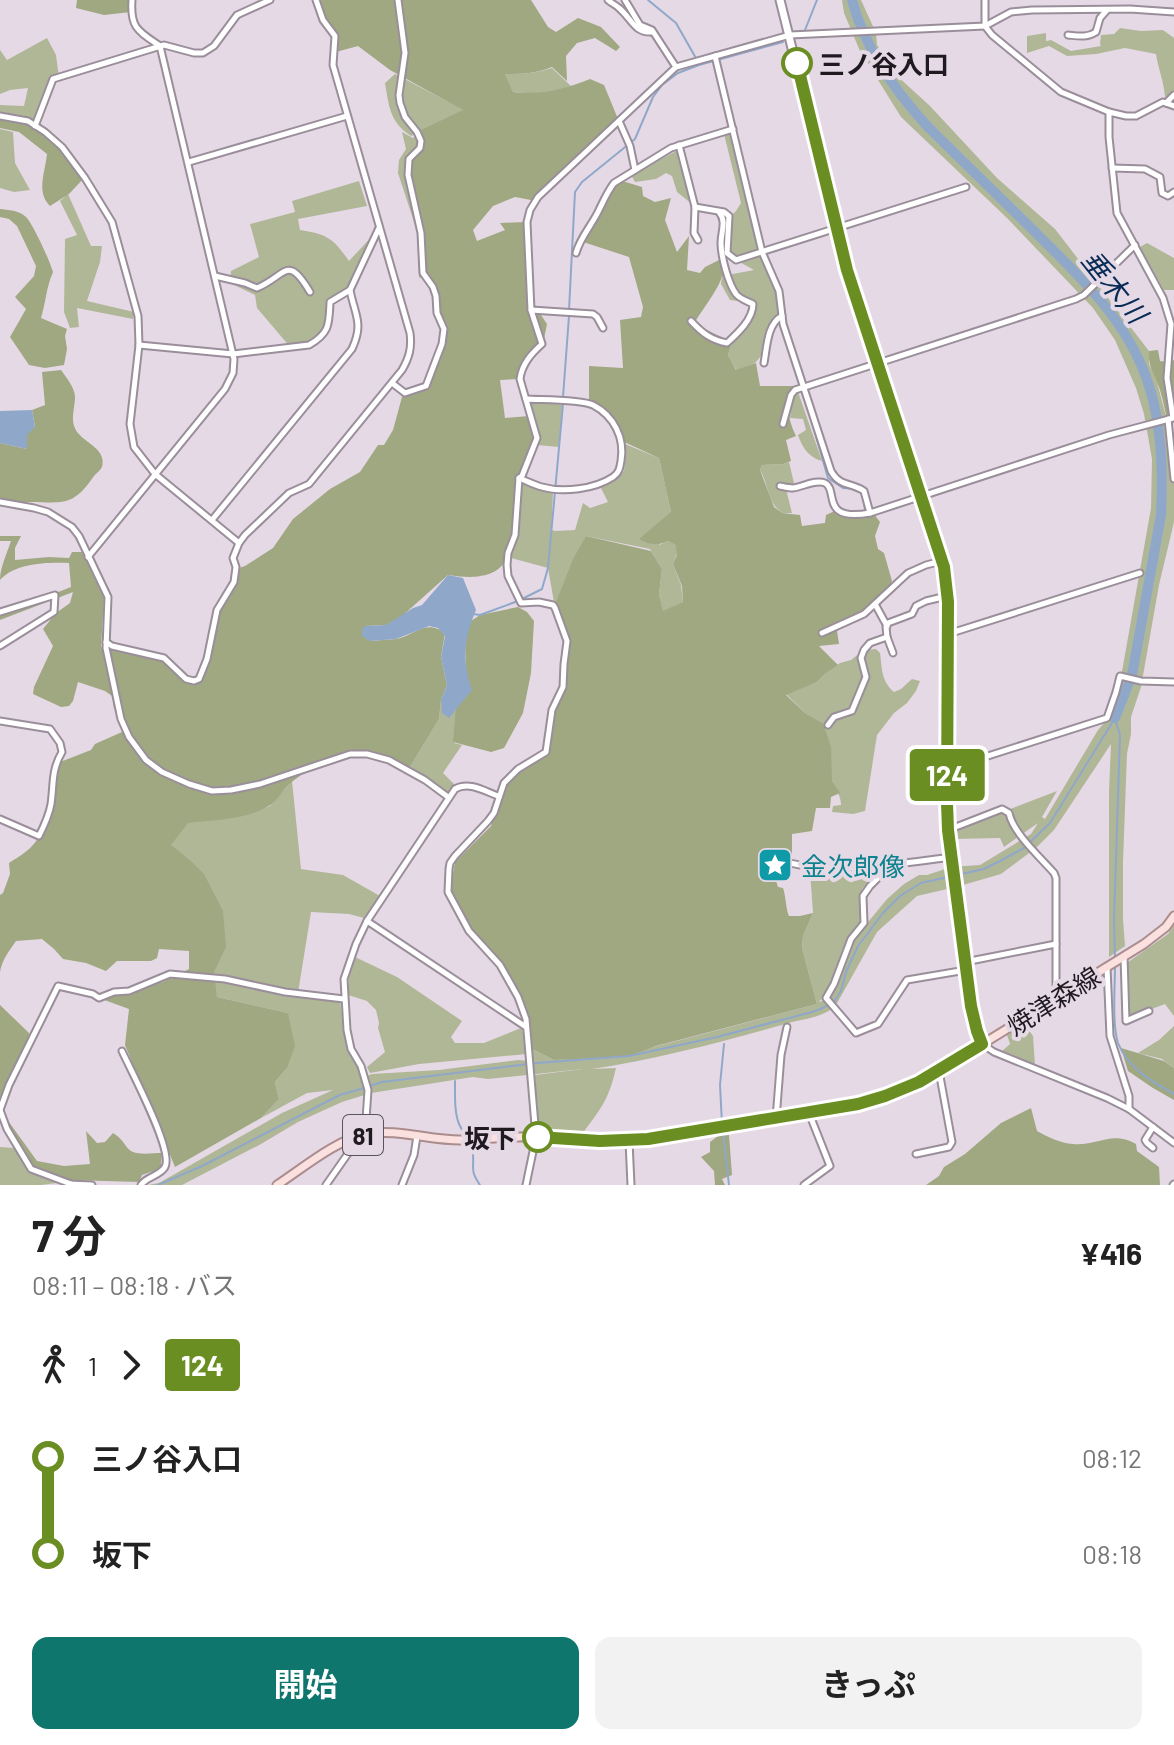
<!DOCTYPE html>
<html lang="ja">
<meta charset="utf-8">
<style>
:root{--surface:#fff;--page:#f2f2f2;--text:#222;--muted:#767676;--accent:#0f766e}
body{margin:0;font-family:Barlow,"Noto Sans JP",sans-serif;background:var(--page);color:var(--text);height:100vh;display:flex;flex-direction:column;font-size:30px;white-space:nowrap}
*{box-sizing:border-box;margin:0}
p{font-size:26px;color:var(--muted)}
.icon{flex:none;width:44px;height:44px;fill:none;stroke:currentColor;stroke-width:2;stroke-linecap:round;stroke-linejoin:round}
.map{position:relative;height:1185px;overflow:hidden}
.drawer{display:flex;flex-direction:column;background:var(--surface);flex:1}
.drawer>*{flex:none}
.badge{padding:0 16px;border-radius:6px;font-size:28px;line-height:52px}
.map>.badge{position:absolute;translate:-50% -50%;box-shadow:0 0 0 4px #fff}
.legs{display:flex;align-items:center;gap:12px;height:88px;padding:0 32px;font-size:26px}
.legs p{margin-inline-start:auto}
.overview{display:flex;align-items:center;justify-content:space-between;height:136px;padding:0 32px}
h1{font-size:44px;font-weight:700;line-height:60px}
.primary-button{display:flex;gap:16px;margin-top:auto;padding:16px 32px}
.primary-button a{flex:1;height:92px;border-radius:16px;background:var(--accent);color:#fff;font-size:32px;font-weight:700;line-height:92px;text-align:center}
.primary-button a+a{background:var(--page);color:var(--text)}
ul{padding:0 32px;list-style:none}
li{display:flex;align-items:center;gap:28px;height:96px;font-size:30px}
li i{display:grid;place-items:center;width:12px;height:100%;margin:0 10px;background:currentColor}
li i::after{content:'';width:20px;height:20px;margin:-10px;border:6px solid;border-radius:50%;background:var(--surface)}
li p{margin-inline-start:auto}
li:first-child i{background:linear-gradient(#0000 50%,currentColor 0)}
li:last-child i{background:linear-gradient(currentColor 50%,#0000 0)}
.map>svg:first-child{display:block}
.green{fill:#b0b797}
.forest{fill:#9fa880}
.water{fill:#8fa8ca}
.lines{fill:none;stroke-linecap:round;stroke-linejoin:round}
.stream{stroke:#8fa8ca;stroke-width:2}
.river{stroke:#8fa8ca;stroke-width:10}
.minor-casing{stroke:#9a8e9a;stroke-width:9}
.secondary-casing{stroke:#9a8e9a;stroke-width:11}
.primary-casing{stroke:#ab8d8e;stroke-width:11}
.minor{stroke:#fff;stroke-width:5}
.secondary{stroke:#fff;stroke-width:7}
.primary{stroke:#fae0df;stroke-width:7}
.line-1-casing{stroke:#fff;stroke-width:18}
.line-1{stroke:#6b8e23;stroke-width:12}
.stop-1-dot{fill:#fff;stroke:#6b8e23;stroke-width:4}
.labels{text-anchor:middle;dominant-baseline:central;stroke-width:8;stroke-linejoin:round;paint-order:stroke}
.shield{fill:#e6d9e6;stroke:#5b535b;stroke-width:2}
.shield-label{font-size:24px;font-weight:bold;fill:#1f1a1f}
.stop-label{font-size:26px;font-weight:bold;fill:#1f1a1f;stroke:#e6d9e6;text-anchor:start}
.culture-label{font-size:26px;fill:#0d838f;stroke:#e6d9e6;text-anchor:start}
.street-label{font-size:26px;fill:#1f1a1f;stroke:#e6d9e6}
.water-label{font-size:28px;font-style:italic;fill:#092c56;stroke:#e6d9e6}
</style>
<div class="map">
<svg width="1174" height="1185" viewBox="0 0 1174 1185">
<rect width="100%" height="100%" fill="#e6d9e6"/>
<g class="green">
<polygon points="842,0 861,0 876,33 877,45 895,74 930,106 997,178 1055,229 1149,351 1149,364 1157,382 1169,428 1174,472 1174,522 1159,585 1141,687 1131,717 1131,734 1127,754 1123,862 1123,919 1125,946 1109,957 1109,791 1111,744 1054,830 1036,848 1001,874 956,887 917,896 877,932 836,1005 827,998 839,979 848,951 855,938 887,899 904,884 919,875 927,875 951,867 980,865 1031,834 1038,823 1004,847 1000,838 955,839 953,831 1057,791 1042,817 1045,819 1098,730 1105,722 1118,694 1151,508 1152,459 1144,414 1136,388 1115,340 1093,308 1007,218 901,117 860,51 844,13"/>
<path d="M1120 28 1141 31 1163 30 1174 38V95L1165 97C1164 82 1158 68 1156 54L1125 48 1096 54 1067 56 1049 46 1027 53V36L1046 33V41L1051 40 1071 51 1101 46 1100 44 1101 35 1114 34Z"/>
<polygon points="47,38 56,55 59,78 33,124 0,114 0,105 24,106 28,88 10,90 0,94 0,50 7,60"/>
<path d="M552 68 571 86 557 91 536 94 513 92 504 73C521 75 536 73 552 68Z"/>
<path d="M395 74 464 110 411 136C390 122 389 107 385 83Z"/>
<polygon points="0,129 13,132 15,163 30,190 14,192 0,188"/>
<polygon points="402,132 413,138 418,135 420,231 423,277 419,278 417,231 398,173 399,160 406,149"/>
<polygon points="732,132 764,255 779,291 780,315 775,320 766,355 761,356 755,363 737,371 728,355 732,342 754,307 754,303 730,300 721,284 722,276 754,270 736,260 727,252 729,218 736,211 741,203 724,134"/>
<polygon points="680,149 692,204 677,192 672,176 666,173 656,179 635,182 631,175"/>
<path d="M359 181 367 206 298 219 300 230C327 234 333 238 349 261L377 231 350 290 332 304 324 333 303 346 291 348 257 308 255 295 230 283 231 271 259 257 250 224 295 212 292 201Z"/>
<polygon points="68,194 91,246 102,246 100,262 87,301 134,312 133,319 77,308 79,327 70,328 64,312 65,239 77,235 60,201"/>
<polygon points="1147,243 1174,258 1174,290 1164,290 1140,247"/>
<path d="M798 392 822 461C809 458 802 447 798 435L806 430 803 419 790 418 793 396Z"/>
<polygon points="528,400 563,405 559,447 537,445"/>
<path d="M625 444 659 458 671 512 659 545 668 541 675 543 677 554 673 564 681 585 683 602 663 612 659 594 662 569 650 549 586 536 555 608 548 568 511 558 516 539 522 479 553 492 551 539 552 530 555 531 575 530 583 503 590 508 608 502 600 486C630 473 624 475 625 444Z"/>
<path d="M789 462 794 483 786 489 792 513H782C767 502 769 485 760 470L762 465 783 464Z"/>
<path d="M876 649 880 653C882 668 881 681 894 692L901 689 912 679 920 681 916 691 907 703 894 713 877 735 865 811 853 814 832 812 833 806 841 805C841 793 833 787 830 775 827 758 825 741 823 723L805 713 786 694 817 682 825 674 840 663 851 660 864 650Z"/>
<polygon points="466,681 454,743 462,745 443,773 457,787 448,797 410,767 439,719 441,700"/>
<path d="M292 781 301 869 343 875 380 896 364 918 349 914 311 912 298 993 340 1001 348 1051 358 1067 362 1078 372 1074 439 1070 518 1060 530 1061V1048L554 1060 627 1054 817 1004 802 948 803 936 813 913 810 871 880 869 862 889 861 925 831 986 819 1002 825 1000 832 1009C817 1019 801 1019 785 1024 722 1042 657 1059 592 1069L616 1068C609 1099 601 1109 582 1134L538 1131 535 1075 583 1069 488 1079 473 1077 371 1093 342 1102 298 1122 261 1144 182 1185H148L159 1183 282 1113 333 1090 307 1093 261 1118 279 1099 275 1082 287 1068 288 1013 217 997 189 859 170 845 189 820 249 814 270 806Z"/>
<polygon points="1174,925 1174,1016 1165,1004 1128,1018 1124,965 1168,934"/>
<polygon points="355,957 397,977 462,1021 451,1037 455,1043 484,1043 521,1028 527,1041 527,1054 419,1064 370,1073 367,1067 385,1052 378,1028 379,1023 376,1010 367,1001 348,995 349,978"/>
<polygon points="1025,1025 1033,1036 1035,1065 1001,1052 1010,1044 1007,1035"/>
<polygon points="1174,1026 1174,1068 1162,1059 1138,1053 1159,1040"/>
<polygon points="0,1147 14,1148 31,1169 43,1173 57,1183 41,1185 0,1185"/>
</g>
<g class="forest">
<polygon points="77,0 132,0 131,12 104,15 76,8"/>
<path d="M316 0H531L548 27 556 32 578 18 601 27 620 47 616 51 595 38 577 43 566 56 567 81 552 67C535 74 521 74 505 74L513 92C544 95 561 90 590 79L604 85 618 119 585 152 577 165 573 164 536 201 515 197 493 206 473 230 477 241 505 230 500 223 525 222 531 310 541 315 547 324 543 344 527 358 520 379 500 380 505 418 529 416 537 438C531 451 522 465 519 478 517 486 518 495 517 503 513 555 511 585 448 575L401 617 386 625 365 626 370 641C379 640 388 640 397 639 417 634 425 619 445 633L441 657 447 685 441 700 439 719 410 767C366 751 332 750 293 781 283 788 278 802 267 807 244 820 214 820 188 823L171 845 189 859 204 874 223 911 226 947 214 972 217 997 288 1013 295 1046 287 1068 275 1082 279 1099 261 1118 175 1167 125 1045 129 1009 99 998 163 982 189 969V951L159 949 157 958 151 961H117L106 971 86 963 63 959 54 949 42 939 16 941C9 951 2 960 0 972V895L3 893 10 874 9 863C20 856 32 849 38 838 51 817 52 789 55 764L91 750 95 744 122 732 120 715 114 709 112 696 105 691 78 682 73 701 69 706 61 707 33 694 34 687 53 646 43 629 56 613 70 603 73 592 0 620V615L71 587 69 563C47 562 15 563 0 580 0 568 7 553 11 541H0V536H21L15 548V560L49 557 69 558 72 552H82L104 598 101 647 132 650 164 658 187 682 194 681 207 659 219 607 227 593 236 569 245 566 273 548 293 519 330 489 360 472 378 445H384L393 430 402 397 404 394 426 386 434 356 445 331 437 313V296L423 273 421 233 407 166 409 159 420 147 417 132 463 110 390 70 358 46 336 52 335 36 323 20Z"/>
<path d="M0 119 35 126 60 146 84 178 69 194 50 206C36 192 45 173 47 154L19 132 0 128Z"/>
<path d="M619 180 642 187 643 196 655 202 671 198 665 220 677 252 689 236 687 270 700 273 705 267 719 260 727 276H722C719 289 701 311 694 324L732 342 728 355 736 370 756 363 760 386H794C785 403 788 420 796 436L786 440 791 461 783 464 762 465 760 470 774 507 782 513 800 515 802 526 825 523 826 515 837 510 853 516 874 514 880 522 875 536 878 549 884 553 892 581 887 593 864 614 839 627 837 631 839 644 819 646 838 665 825 674 817 682 786 695 805 713 823 723 831 747 832 781 840 793 831 797 830 808H816L812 831 792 834V859L775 863 772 868 778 887 783 888C786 897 786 910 789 916H800L813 913 803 936 802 948 817 1004 656 1046 629 1056 554 1060 530 1048 527 1013 502 962 471 930 450 891 455 862 491 826 504 783 518 769 546 752 552 710 563 683 567 642 555 605 573 559 586 536 651 551 662 569 659 594 663 611 683 602 682 586 673 564 677 555 675 544 668 541C657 546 650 545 639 539L671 512 659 458 622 441 616 428 589 401V366L623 368 620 320 641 317 643 307 629 257 580 241Z"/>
<path d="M0 209C8 210 19 210 26 217 33 224 50 261 53 272 46 288 46 302 41 318L67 329 65 336 67 349 64 365 45 368 29 365 10 337 26 309 15 297 34 276 36 266 17 226 9 219 0 217Z"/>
<path d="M1158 350 1160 361 1168 362 1174 360V421L1169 430C1166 416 1164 403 1160 390 1155 374 1148 369 1149 351Z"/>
<path d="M61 370C66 377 75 388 75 397 75 409 69 422 78 433 86 443 107 450 102 467 100 471 96 473 94 476 71 510 60 501 24 502 15 502 9 505 0 502V443L27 449V434L35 426 32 410 45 405 42 372Z"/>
<polygon points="518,607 527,612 534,621 531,673 523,713 504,748 491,752 453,742 456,706 466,681 465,638 471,621 480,615"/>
<polygon points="0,1005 29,1033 28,1046 0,1107"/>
<polygon points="1121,1048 1164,1061 1174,1068 1174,1100 1153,1088 1128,1071"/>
<path d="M1031 1108 1037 1131C1048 1137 1060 1143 1073 1144 1099 1146 1111 1130 1136 1144L1137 1151 1159 1167 1160 1185H926L939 1176 944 1167 965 1154 1001 1123Z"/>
<path d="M1 1111 37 1161 64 1166 90 1164 86 1131 97 1143 105 1142 113 1133C124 1139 126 1150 133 1152 140 1155 154 1153 162 1153L161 1166 156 1170 142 1175 139 1182 71 1180 41 1169 34 1166 26 1156 2 1120Z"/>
<polygon points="729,1135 732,1175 722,1179 725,1185 715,1185 714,1171 701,1157 710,1152 710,1142 718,1136"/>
</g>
<g class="water">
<polygon points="32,410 35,427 27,435 27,449 0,443 0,411"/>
<path d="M448 575 463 578 476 610C463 642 462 658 472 690L449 718 442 713 441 700 447 685 441 657 445 636 438 628 429 626 396 639 370 641 362 636V629L365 626 386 625 413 608 422 605Z"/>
</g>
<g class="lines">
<g class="stream">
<polyline points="648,0 676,23 697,60"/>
<polyline points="805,30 817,0"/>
<polyline points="714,62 729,127"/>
<polyline points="731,132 738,164"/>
<polyline points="778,300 779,315"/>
<polyline points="569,310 575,192 582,182 635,139 653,97 662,85 678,73 699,65 783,42"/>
<polyline points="780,319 788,347"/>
<polyline points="563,397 569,316"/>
<polyline points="811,419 828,478 843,488 856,489 862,493 865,509"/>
<polyline points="473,614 480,615 518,601 542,589 548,568 563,404"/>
<polyline points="1115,719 1120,735 1114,920 1115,959"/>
<path d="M1115 966C1115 986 1112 1025 1118 1043 1128 1068 1152 1082 1174 1094"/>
<path d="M455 1081C455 1094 454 1115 460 1126 465 1136 472 1143 473 1155 474 1170 470 1170 480 1185"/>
<polyline points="370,1086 382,1082 537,1063 629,1056 717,1037 812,1012 823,1008 835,1000 841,991 846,972 858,946 883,913 900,896 921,883 984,869 1000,861 1024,848 1050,823 1115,718"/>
<polyline points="722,1124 720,1085 724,1044"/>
<polyline points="723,1131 729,1185"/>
<polyline points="158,1185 202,1166 326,1102 340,1095 364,1088"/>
</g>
<path class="river" d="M852 0C865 49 894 90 928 127 963 161 997 195 1032 229 1077 274 1124 316 1146 377 1162 420 1163 470 1161 515L1132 675 1115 718"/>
<g class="minor-casing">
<g id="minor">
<path d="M608 0C611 3 616 5 619 8 632 19 634 33 652 32"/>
<polyline points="625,0 640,25 652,30 676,67"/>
<polyline points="985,0 985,26 992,35 1061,92 1109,112 1126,116 1136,116 1163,102 1174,106"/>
<path d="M1068 35C1078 36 1087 38 1096 32L1100 18 1107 10"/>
<path d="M715 56 762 252 779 291 783 324 831 471C840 487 850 482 864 491L870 513"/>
<polyline points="1166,103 1174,95"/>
<polyline points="0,116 28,121 45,132 62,147 85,178 112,222 138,316 139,345 130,424 134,447 155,474 239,543"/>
<polyline points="619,121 630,146 635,170"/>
<polyline points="35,126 53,79 164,45 194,53 203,53 214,46 237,15 270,0"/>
<polyline points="679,145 695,207 694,233 698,240"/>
<polyline points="189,162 347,116"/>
<polyline points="1112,168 1145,169 1160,177 1162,193 1168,196 1174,192"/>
<polyline points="695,207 724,212 729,216 727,253 736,260 966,187"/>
<path d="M576 253C580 238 591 226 598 212 603 202 607 192 614 183L671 148 733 129"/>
<path d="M215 276 245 283 257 288C286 276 287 253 310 292"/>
<polyline points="531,310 593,314 597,317 603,328"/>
<path d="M691 321C702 333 711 340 727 343 738 333 753 319 753 304 747 301 740 299 736 294 728 283 721 256 721 243 721 231 727 222 719 212"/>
<path d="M139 345 233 354 309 345C330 333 329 324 330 302L350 290 379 228"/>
<path d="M764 363C767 347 767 324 782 316"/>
<polyline points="392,383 405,393 426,386 442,344 444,329 437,313 436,296 433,287 423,273 421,233 408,175 409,159 420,148 421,141 417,132 405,117 400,103 399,95 405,53 398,0"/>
<polyline points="1168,419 1174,479"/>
<polyline points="783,424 791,395 795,390 1076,299 1084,295 1135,245"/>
<path d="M519 478C527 481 534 485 542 487 563 493 595 489 613 477 619 473 620 468 621 461 625 438 614 416 593 405 579 399 542 400 526 399"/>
<path d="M780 486C785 487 789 488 793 488 802 487 816 479 825 483 839 490 819 522 870 513L1109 435 1173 418 1167 378 1171 324 1163 298 1117 213 1109 137V112"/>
<polyline points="0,502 34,508 48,512 72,527 79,536 108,597 106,648 121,719 129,737 146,760 162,772 189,784 212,791 231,790 260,784 350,754 367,754 389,760 425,780 448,797"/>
<path d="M212 520 352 349C364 323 355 316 350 290"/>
<path d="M88 557 225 389 233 373 234 359 160 46C138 31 130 28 132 0"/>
<polyline points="875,604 887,626"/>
<polyline points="0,612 55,595 54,612 0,646"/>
<polyline points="822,633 864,614 908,573 926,565 942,561"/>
<polyline points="948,634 1140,573"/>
<polyline points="887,637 893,653"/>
<path d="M106 642 112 646 164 658 186 679 194 681 199 679 207 659 217 610 234 582 236 567 233 558 239 543 245 535 289 493 309 484 402 370C409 358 412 348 410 333L333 65 335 36 323 20 316 0"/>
<path d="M0 721 50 729 60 743 62 752C51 771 54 784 51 804 49 816 44 826 39 836L0 819"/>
<polyline points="828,725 834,717 852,711 866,677 861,658 864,650 870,643 887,637 886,627 888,623 912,614 916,606 926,601 947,596"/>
<polyline points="947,769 1107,718 1116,692 1120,676 1141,681 1174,682"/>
<path d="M948 830 1002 809 1009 813C1013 833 1040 857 1054 873L1056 878V999"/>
<path d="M790 863C838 875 903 863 952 857"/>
<polyline points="890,866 870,886 863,896 864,923 851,939 834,984 826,998 856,1033 878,1024 907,980 966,970"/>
<polyline points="367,921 526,1027"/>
<polyline points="1124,956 1126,1021 1149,1011"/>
<polyline points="965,962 1056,944"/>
<polyline points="1107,967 1110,1036 1129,1096 1129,1109"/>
<polyline points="982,1044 994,1052 1107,1098 1129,1109 1174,1143"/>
<path d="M122 1051C131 1071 174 1151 165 1167 160 1176 147 1176 141 1185"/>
<polyline points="0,1110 9,1085 58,986 93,994 99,998 114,992 129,991 170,974 225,979 285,992 344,999"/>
<polyline points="0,1110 7,1129 31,1169 71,1184"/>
<polyline points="776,1119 781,1055 787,1027"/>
<polyline points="1153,1127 1145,1140 1147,1143 1153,1148"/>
<path d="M365 1134 368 1090 361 1066 351 1049 347 1030 344 979 356 944 367 921 455 789C469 781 484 791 498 796"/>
<polyline points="629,1141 631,1185"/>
<polyline points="916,1154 949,1147 952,1142 939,1071"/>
<polyline points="69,1184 92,1185"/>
<polyline points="326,1185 354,1145 354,1138"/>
<polyline points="402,1185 414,1155 417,1136"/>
<path d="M526 1185 536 1137 526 1019 518 997 500 965 469 931 448 892 449 869 450 863 455 856 488 821 494 813 504 783 518 769 546 752 552 710 563 687 564 664 567 641 555 608 553 605 539 602 521 603 508 576 507 565 508 553 515 535 519 478 522 476 537 438 520 379C522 364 531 354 542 344L531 310 527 222 530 210 538 197 676 67 790 35 985 26 1011 12 1032 10 1130 9 1174 12"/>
<polyline points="804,1185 830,1166 809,1113"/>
<polyline points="1173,1185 1174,1184"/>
</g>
</g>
<g class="secondary-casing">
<polyline id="secondary" points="780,0 847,270 944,567 948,602 947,803 948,830 971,1006 977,1031 982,1044"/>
</g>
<g class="primary-casing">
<path id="primary" d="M277 1185C303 1168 336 1140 366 1134 398 1128 431 1141 463 1140 487 1139 511 1136 536 1137 566 1137 596 1142 627 1141 667 1140 707 1131 747 1124 815 1112 877 1104 939 1071L1144 944 1166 927 1174 916"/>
</g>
<use href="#minor" class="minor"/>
<use href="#secondary" class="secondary"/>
<use href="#primary" class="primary"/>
</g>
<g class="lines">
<g class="line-1-casing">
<polyline id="line-1" points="538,1137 600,1141 648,1139 858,1104 885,1096 919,1082 982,1044 977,1031 971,1006 948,830 947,803 948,602 944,567 847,270 797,63"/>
</g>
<use href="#line-1" class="line-1"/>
</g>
<defs>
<g id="sight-square" transform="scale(1.8)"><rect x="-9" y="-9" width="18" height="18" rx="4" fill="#0f9aa8" stroke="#e6d9e6"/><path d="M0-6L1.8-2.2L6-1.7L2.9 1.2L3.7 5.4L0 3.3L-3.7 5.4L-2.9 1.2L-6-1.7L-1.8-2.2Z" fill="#fff"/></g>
</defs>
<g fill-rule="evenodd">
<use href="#sight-square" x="775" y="865"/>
</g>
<g class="stop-1-dot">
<circle cx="797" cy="63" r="14"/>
<circle cx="538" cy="1137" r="14"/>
</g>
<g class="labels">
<rect class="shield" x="343" y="1115" width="40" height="40" rx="6"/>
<g class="shield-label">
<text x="363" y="1135">81</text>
</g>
<g class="stop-label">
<text x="819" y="63">三ノ谷入口</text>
<text x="516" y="1137" text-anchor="end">坂下</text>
</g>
<g class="culture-label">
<text x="801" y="865">金次郎像</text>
</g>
<g class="street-label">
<text transform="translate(1053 1000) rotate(-32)">焼津森線</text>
</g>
<g class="water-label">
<text transform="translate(1115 286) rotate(51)">垂木川</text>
</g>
</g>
</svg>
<b class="badge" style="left:947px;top:775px;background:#6b8e23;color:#fff">124</b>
</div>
<section class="drawer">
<div class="overview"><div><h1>7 分</h1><p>08:11 – 08:18 · バス</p></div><b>¥416</b></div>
<div class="legs"><svg class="icon" aria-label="walk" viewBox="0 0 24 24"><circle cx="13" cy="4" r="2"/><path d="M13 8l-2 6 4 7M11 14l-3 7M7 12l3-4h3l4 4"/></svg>1<svg class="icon" aria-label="forward" viewBox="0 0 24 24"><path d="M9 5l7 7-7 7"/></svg><b class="badge" style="background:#6b8e23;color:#fff">124</b></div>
<ul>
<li><i style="color:#6b8e23"></i><b>三ノ谷入口</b><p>08:12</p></li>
<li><i style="color:#6b8e23"></i><b>坂下</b><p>08:18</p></li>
</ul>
<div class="primary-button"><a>開始</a><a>きっぷ</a></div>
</section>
